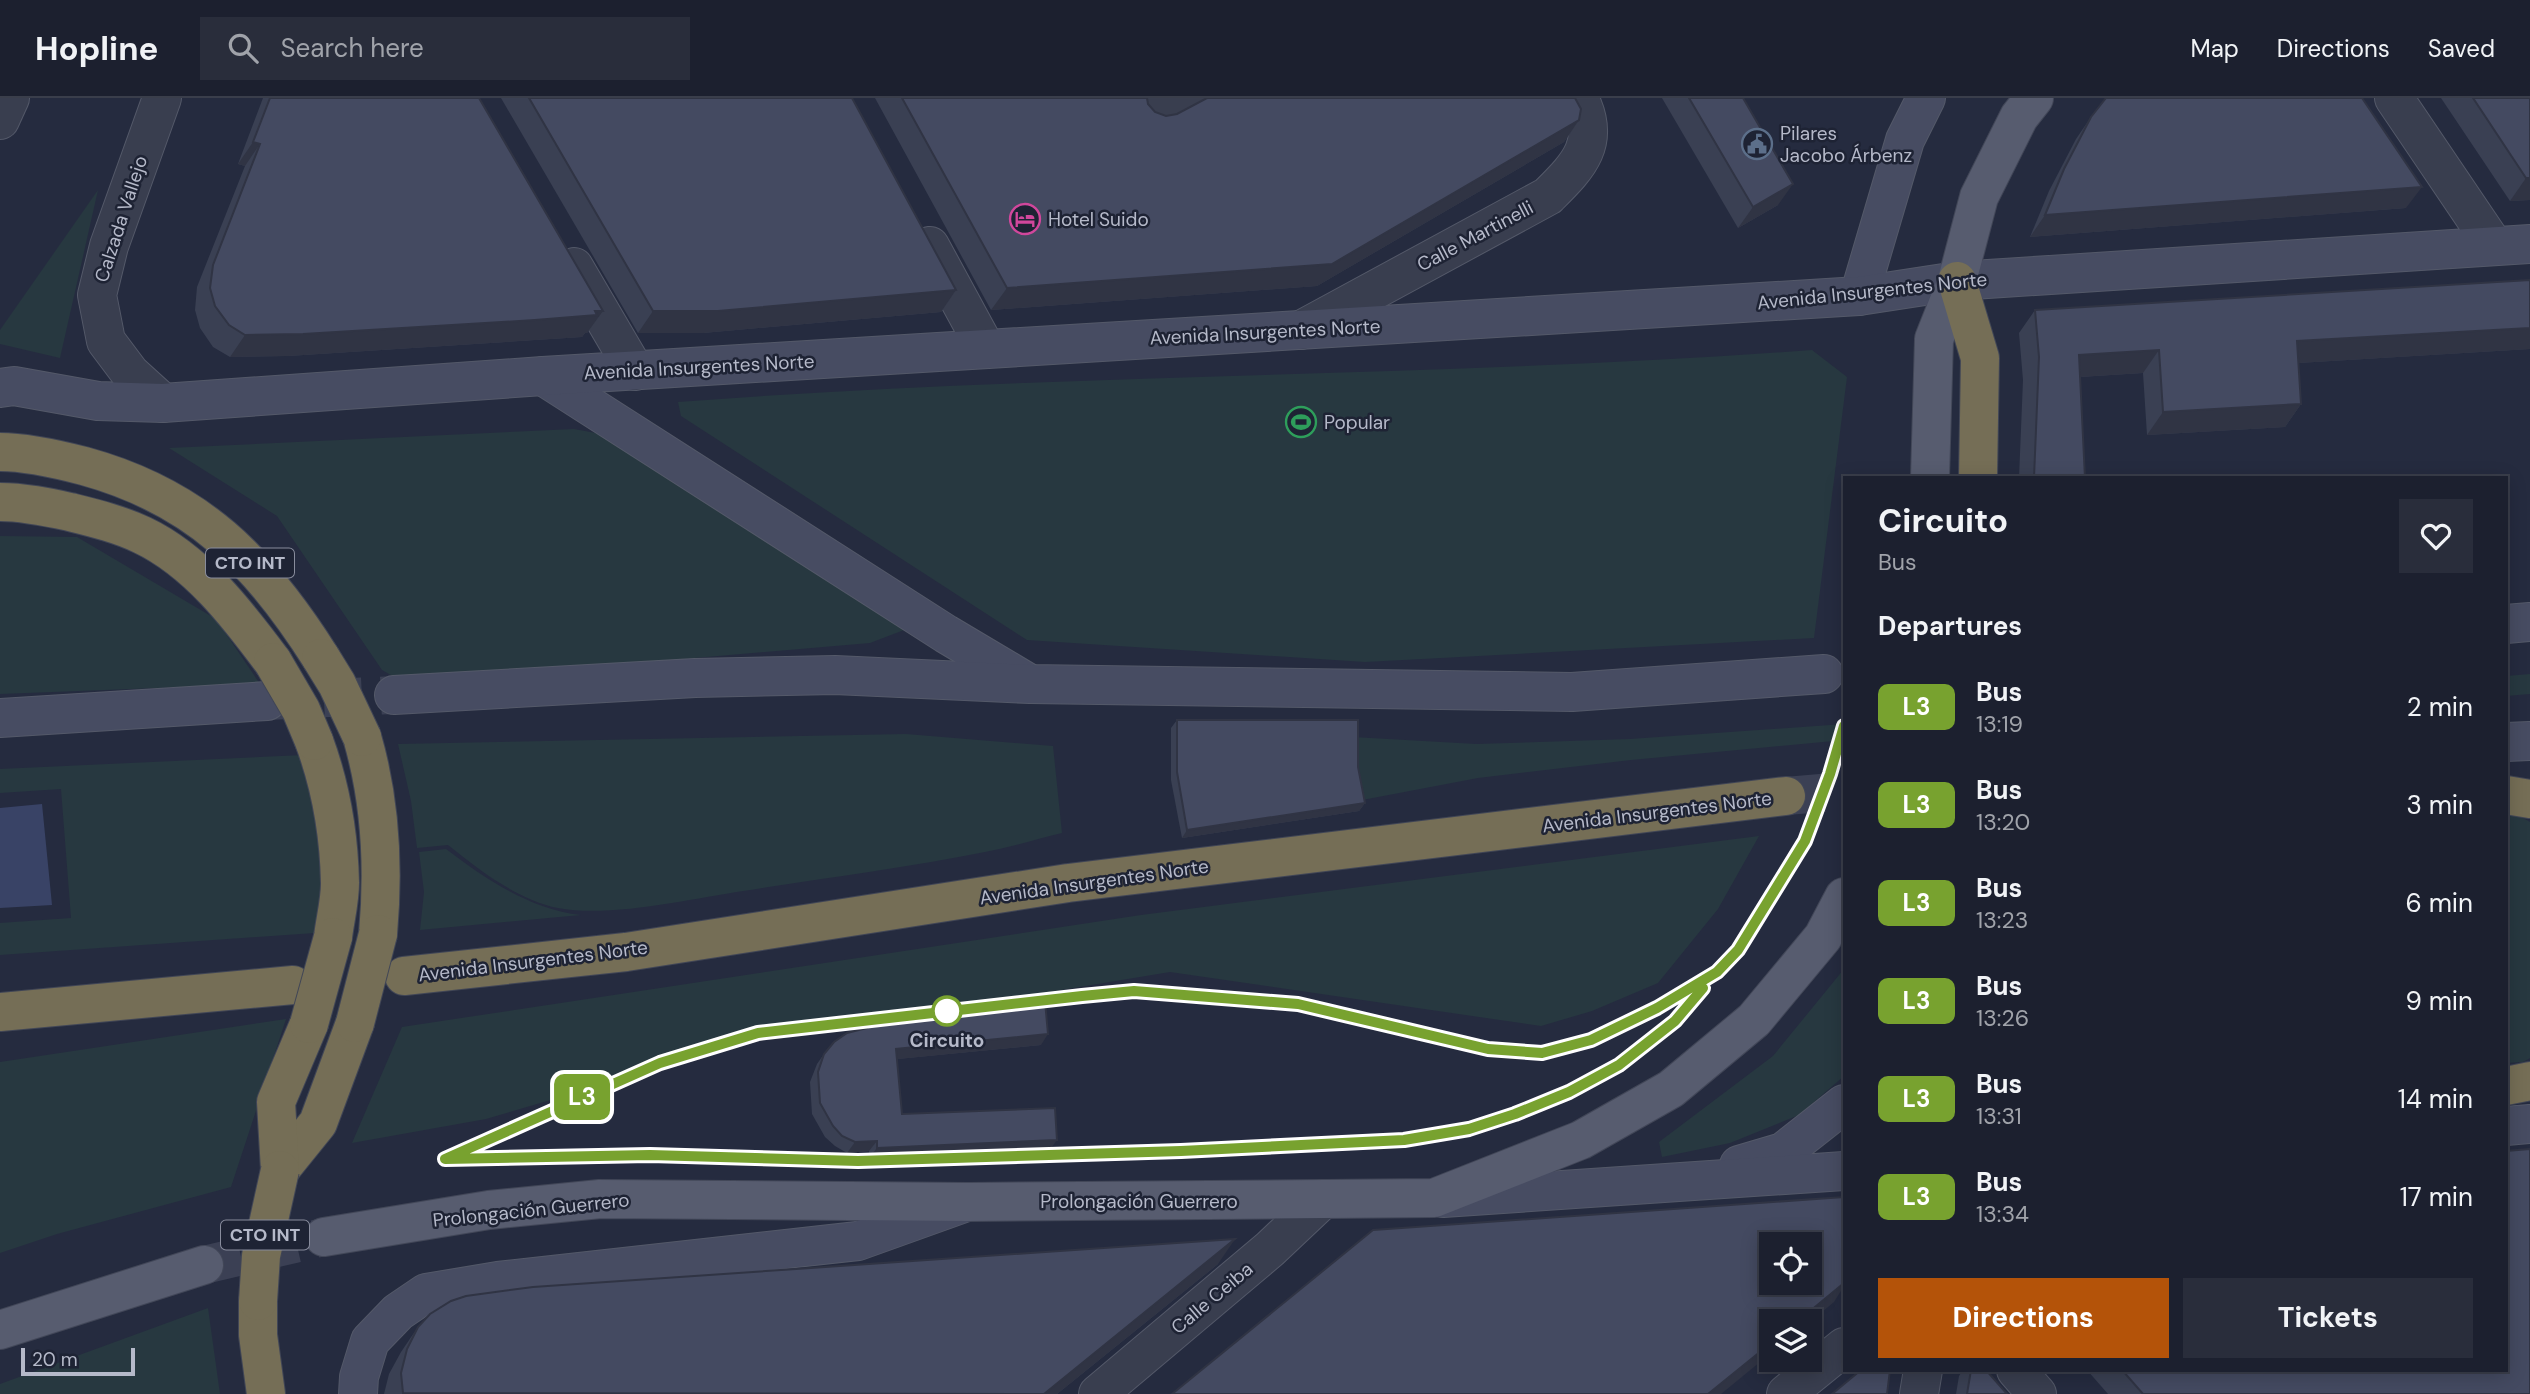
<!DOCTYPE html>
<meta charset="utf-8">
<style>
:root{--surface:#1c202f;--page:#292d3b;--text:#f1f3f6;--muted:#a0a3aa;--line:#3a3e4b;--accent:#b45309}
body{margin:0;font-family:"DM Sans",sans-serif;background:var(--page);color:var(--text);height:100vh;display:flex;flex-direction:column;font-size:26px;white-space:nowrap}
*{box-sizing:border-box;margin:0}
p{font-size:23px;color:var(--muted)}
.icon{flex:none;width:38px;height:38px;fill:none;stroke:currentColor;stroke-width:2;stroke-linecap:round;stroke-linejoin:round}
.map{position:relative;flex:1;overflow:hidden}
.sheet{position:absolute;left:1843px;top:378px;width:665px;height:896px;display:flex;flex-direction:column;background:var(--surface);border-radius:0px;box-shadow:0 4px 18px #0003,0 0 0 2px var(--line)}
.sheet>*{flex:none}
.badge{padding:0 14px;border-radius:10px;font-size:24px;line-height:46px}
.fabs{position:absolute;left:1759px;top:1134px;display:grid;gap:14px}
.fabs a{display:grid;place-items:center;width:63px;height:63px;border-radius:0px;background:var(--surface);box-shadow:0 4px 18px #0003,0 0 0 2px var(--line);font-size:35px}
.scale{position:absolute;left:21px;bottom:18px;width:114px;box-sizing:border-box;padding-left:7px;border:4px solid #b5b9c9;border-top:0;font-size:19px;line-height:24px;white-space:nowrap;color:#b5b9c9;-webkit-text-stroke:5px #1e2334;paint-order:stroke}
.map>.badge{position:absolute;translate:-50% -50%;box-shadow:0 0 0 4px #fff}
h2{padding:0 35px;font-size:26px;line-height:63px}
.round{display:grid;place-items:center;flex:none;width:74px;height:74px;border-radius:0px;background:var(--page)}
.head{display:flex;align-items:center;justify-content:space-between;height:119px;padding:0 35px}
h1{font-size:33px;font-weight:700;line-height:52px}
.button{display:flex;gap:14px;margin-top:auto;padding:14px 35px}
.button a{flex:1;height:80px;border-radius:0px;background:var(--accent);color:#fff;font-size:28px;font-weight:700;line-height:80px;text-align:center}
.button a+a{background:var(--page);color:var(--text)}
ul{padding:0;list-style:none}
li{display:flex;align-items:center;gap:21px;height:98px;padding:0 35px}
li div{flex:1}
li b{display:block;font-size:26px}
li em{font-style:normal}
li .badge{min-width:77px;font-weight:700;text-align:center}
header{display:flex;align-items:center;gap:42px;box-sizing:border-box;height:98px;padding:0 35px;background:var(--surface);border-bottom:2px solid var(--line)}
header strong{font-size:33px}
nav{display:flex;gap:38px;margin-inline-start:auto;font-size:24px}
.search{width:490px;height:63px;background:var(--page);display:flex;align-items:center;gap:18px;box-sizing:border-box;padding:0 24px;border-radius:0px;color:var(--muted);font-size:26px}
.map>svg:first-child{display:block}
.green{fill:#273840}
.water{fill:#394366}
.lines{fill:none;stroke-linecap:round;stroke-linejoin:round}
.secondary-tunnel{stroke:#3b4054;stroke-width:38;stroke-dasharray:38 19;stroke-linecap:butt}
.primary-tunnel{stroke:#3b4054;stroke-width:38;stroke-dasharray:38 19;stroke-linecap:butt}
.motorway-tunnel{stroke:#3b4054;stroke-width:38;stroke-dasharray:38 19;stroke-linecap:butt}
.minor-casing{stroke:#545969;stroke-width:40}
.tertiary-casing{stroke:#545969;stroke-width:40}
.secondary-casing{stroke:#545969;stroke-width:40}
.primary-casing{stroke:#424758;stroke-width:40}
.motorway-casing{stroke:#414656;stroke-width:40}
.minor{stroke:#393e4f;stroke-width:38}
.tertiary{stroke:#393e4f;stroke-width:38}
.secondary{stroke:#474c62;stroke-width:38}
.primary{stroke:#575c6f;stroke-width:38}
.motorway{stroke:#756e56;stroke-width:38}
.motorway-bridge-casing{stroke:#414656;stroke-width:40;stroke-linecap:butt}
.motorway-bridge{stroke:#756e56;stroke-width:38}
.wall{fill:#3a4053}
.shaded-wall{fill:#303444}
.building{fill:#444a61;stroke:#303444;stroke-width:2;fill-rule:evenodd}
.line-casing{stroke:#fff;stroke-width:16}
.line{stroke:#78a22f;stroke-width:10}
.stop-dot{fill:#fff;stroke:#78a22f;stroke-width:3.5}
.labels{text-anchor:middle;dominant-baseline:central;stroke-width:5;stroke-linejoin:round;paint-order:stroke}
.shield{fill:#1e2334;stroke:#888c9c;stroke-width:2}
.shield-label{font-size:18px;font-weight:bold;fill:#b5b9c9}
.poi-label{font-size:19px;fill:#b5b9c9;stroke:#1e2334;text-anchor:start}
.street-label{font-size:19px;fill:#b5b9c9;stroke:#1e2334}
.stop-label{font-size:19px;font-weight:bold;fill:#b5b9c9;stroke:#1e2334}
</style>
<header>
<strong>Hopline</strong>
<div class="search"><svg class="icon" aria-label="search" viewBox="0 0 24 24"><circle cx="10" cy="10" r="6"/><path d="M15 15l6 6"/></svg>Search here</div>
<nav><a>Map</a><a>Directions</a><a>Saved</a></nav>
</header>
<div class="map">
<svg width="2530" height="1296" viewBox="0 0 2530 1296">
<rect width="100%" height="100%" fill="#252b3f"/>
<g class="green">
<polygon points="98,92 60,260 0,246 0,232"/>
<path d="M1812 252 1847 279 1814 540 1365 564 1027 542 681 318 678 304C1056 275 1435 280 1812 252Z"/>
<polygon points="574,331 612,338 888,514 904,532 870,545 405,585 382,572 277,418 169,350"/>
<polygon points="0,438 77,439 216,521 260,586 0,596"/>
<polygon points="2530,576 2530,596 2506,598 2506,578"/>
<polygon points="1844,626 1844,642 1631,662 1478,680 1357,703 1353,639 1476,646 1630,641"/>
<path d="M906 636 1053 648 1062 735C1037 741 1011 749 985 754 905 770 824 780 743 793 690 801 610 820 558 810 518 802 479 772 448 747L417 750 411 703 398 646Z"/>
<polygon points="303,657 319,716 324,788 315,835 0,857 0,825 71,820 61,691 0,695 0,671"/>
<polygon points="2506,716 2523,720 2530,724 2530,960 2523,964 2506,965"/>
<polygon points="1759,738 1718,811 1658,885 1592,913 1541,928 1170,874 748,944 486,1021 352,1045 402,929 1141,817"/>
<path d="M446 751C487 782 530 811 581 817L420 832 424 794 419 754Z"/>
<polygon points="1844,871 1844,978 1799,1017 1730,1045 1662,1059 1659,1044 1773,958"/>
<polygon points="286,921 231,1089 57,1136 0,1155 0,964"/>
<polygon points="208,1210 220,1296 0,1296 0,1286"/>
</g>
<polygon class="water" points="42,706 52,807 0,810 0,710"/>
<g class="lines">
<polyline class="secondary-tunnel" points="267,603 394,597"/>
<polyline class="primary-tunnel" points="204,1167 324,1139"/>
<polyline class="motorway-tunnel" points="1786,698 1844,693"/>
<g class="minor-casing">
<g id="minor">
<polyline points="2394,0 2494,148"/>
<polyline points="1152,18 1186,0"/>
<polyline points="930,148 986,251"/>
<polyline points="574,169 635,273"/>
<path d="M1301 232 1548 98C1578 68 1602 45 1579 0"/>
<polyline points="2016,1272 2037,1296"/>
<polyline points="1098,1296 1270,1151 1323,1101"/>
<polyline points="1786,1296 1844,1249"/>
<polyline points="1919,1296 1923,1272"/>
</g>
</g>
<g class="tertiary-casing">
<g id="tertiary">
<polyline points="162,0 109,148 97,197 106,243 130,275 163,305"/>
<polyline points="0,22 10,0"/>
</g>
</g>
<g class="secondary-casing">
<g id="secondary">
<polyline points="1859,198 1905,42 1926,0"/>
<polyline points="543,278 946,536 1025,583"/>
<polyline points="0,290 14,288 98,303 163,305 543,278 1859,198 1957,183 2530,146"/>
<polyline points="2506,526 2530,524"/>
<polyline points="394,597 695,580 835,577 1030,586 1572,594 1824,576"/>
<polyline points="0,620 267,603"/>
<polyline points="2506,644 2530,643"/>
<polyline points="2506,1028 2530,1026"/>
<polyline points="1739,1067 1783,1054 1844,1006"/>
<polyline points="1443,1100 1844,1073"/>
<polyline points="358,1296 359,1279 370,1243 398,1214 426,1195 498,1183 858,1143 964,1105"/>
</g>
</g>
<g class="primary-casing">
<g id="primary">
<polyline points="1930,380 1934,241 1957,183 1979,99 2019,19 2034,0"/>
<polyline points="324,1139 489,1112 600,1101 968,1104 1434,1100 1581,1042 1671,991 1754,922 1823,839 1844,799"/>
<polyline points="0,1232 204,1167"/>
</g>
</g>
<g class="motorway-casing">
<g id="motorway">
<polyline points="1957,183 1980,260 1978,380"/>
<path d="M0 354C27 354 57 361 84 368 197 399 260 463 321 560"/>
<path d="M0 404C23 404 47 409 70 414 94 420 119 426 142 437 197 463 238 517 273 564"/>
<path d="M362 639C381 704 384 769 378 836"/>
<path d="M314 643C331 689 339 736 340 785 340 803 335 822 333 839"/>
<polyline points="2506,697 2530,701"/>
<polyline points="404,878 626,854 1068,785 1786,698"/>
<polyline points="0,914 293,887"/>
<polyline points="2506,988 2530,983"/>
<polyline points="280,1072 318,1025 355,925"/>
<polyline points="280,1072 276,1004 309,926"/>
<polyline points="258,1203 258,1237 266,1296"/>
</g>
</g>
<use href="#minor" class="minor"/>
<use href="#tertiary" class="tertiary"/>
<use href="#secondary" class="secondary"/>
<use href="#primary" class="primary"/>
<use href="#motorway" class="motorway"/>
<g class="motorway-bridge-casing">
<g id="motorway-bridge">
<polyline points="321,560 337,586 362,639"/>
<polyline points="273,564 301,612 314,643"/>
<polyline points="355,925 378,836"/>
<polyline points="309,926 333,839"/>
<polyline points="258,1203 261,1158 280,1072"/>
</g>
</g>
<use href="#motorway-bridge" class="motorway-bridge"/>
</g>
<g class="wall">
<polygon points="263,0 479,0 603,213 587,235 585,235 582,239 288,258 230,259 213,249 200,230 195,212 197,189 245,68 238,66"/>
<polygon points="501,0 852,0 956,192 941,214 703,235 638,235"/>
<polygon points="875,0 1147,0 1148,6 1155,14 1166,18 1579,22 1564,44 1317,188 991,212"/>
<polygon points="1662,0 1743,0 1778,107 1738,130"/>
<polygon points="2441,0 2530,0 2530,102 2510,103"/>
<polygon points="2091,19 2406,110 2030,139 2049,93 2076,41"/>
<polygon points="2530,182 2530,251 2298,265 2301,306 2285,329 2147,337 2143,275 2080,279 2085,380 2019,380 2023,282 2019,235 2035,212"/>
<polygon points="1177,622 1358,669 1365,705 1359,713 1182,740 1171,682 1171,630"/>
<polygon points="867,921 1041,947 897,961 902,1016 1049,1053 869,1060 869,1053 847,1055 835,1048 825,1039 812,1016 810,984 817,966 824,956 859,932"/>
<polygon points="1218,1166 1057,1296 384,1296 389,1276 401,1254 418,1229"/>
<polygon points="1963,1272 1986,1272 2007,1296 1956,1296 1959,1278"/>
<polygon points="2087,1272 2506,1272 2530,1296 2108,1296"/>
</g>
<g class="shaded-wall">
<polygon points="1579,22 1564,44 1317,188 991,212 1007,190"/>
<polygon points="253,44 260,46 245,68 238,66"/>
<polygon points="2526,80 2530,80 2530,102 2510,103"/>
<polygon points="1793,86 1778,107 1738,130 1753,109"/>
<polygon points="2422,89 2406,110 2030,139 2045,117"/>
<polygon points="956,192 941,214 703,235 638,235 653,213"/>
<polygon points="595,213 603,213 587,235 585,235 582,239 288,258 230,259 245,237"/>
<polygon points="2530,230 2530,251 2281,266 2297,243"/>
<polygon points="2159,252 2143,275 2063,280 2079,257"/>
<polygon points="2301,306 2285,329 2147,337 2163,314"/>
<polygon points="1365,705 1359,713 1182,740 1187,732"/>
<polygon points="1048,936 1041,947 888,962 896,951"/>
<polygon points="1057,1042 1049,1053 869,1060 877,1050"/>
<polygon points="877,1043 869,1053 847,1055 855,1044"/>
<polygon points="1235,1141 1218,1166 1057,1296 1044,1296"/>
<polygon points="1844,1185 1844,1188 1834,1204 1810,1224 1798,1223"/>
<polygon points="1771,1245 1771,1255 1721,1296 1708,1296"/>
</g>
<g class="building">
<polygon points="270,0 479,0 603,213 595,213 597,217 535,222 303,236 245,237 229,227 215,208 210,190 213,167 260,46 253,44"/>
<polygon points="529,0 852,0 956,192 718,213 653,213"/>
<polygon points="902,0 1147,0 1148,6 1155,14 1166,18 1177,16 1207,0 1575,0 1581,11 1579,22 1332,166 1007,190"/>
<polygon points="1689,0 1743,0 1793,86 1753,109"/>
<polygon points="2106,0 2362,0 2422,89 2045,117 2064,71 2091,19"/>
<polygon points="2473,0 2530,0 2530,80 2526,80"/>
<polygon points="2530,182 2530,230 2297,243 2301,306 2163,314 2159,252 2079,257 2085,380 2034,380 2039,259 2035,212"/>
<polygon points="1177,622 1358,622 1358,669 1365,705 1187,732 1177,674"/>
<polygon points="1045,903 1048,936 896,951 902,1016 1055,1010 1057,1042 877,1050 877,1043 855,1044 842,1038 833,1028 820,1005 818,974 824,956 834,944 847,935 867,930 867,921"/>
<polygon points="2530,1051 2530,1296 2143,1296 2122,1272 2506,1272 2506,1053"/>
<path d="M1844 1099V1185L1798 1223H1771V1245L1708 1296H1172L1373 1132ZM1771 1146H1810V1185H1771Z"/>
<polygon points="1235,1141 1044,1296 403,1295 401,1275 407,1251 418,1229 430,1216 451,1203 466,1198 533,1189"/>
<polygon points="1861,1272 1890,1272 1887,1296 1832,1296"/>
<polygon points="1971,1272 1986,1272 2007,1296 1967,1296"/>
</g>
<g class="lines">
<g class="line-casing">
<polyline id="line" points="1703,890 1675,923 1619,967 1569,994 1515,1016 1469,1031 1404,1042 1181,1053 858,1063 650,1057 445,1061 660,965 758,935 1082,898 1134,893 1298,906 1488,951 1542,955 1591,942 1657,910 1717,874 1738,852 1805,743 1830,676 1844,628"/>
</g>
<use href="#line" class="line"/>
</g>
<defs>
<g id="civic-ring" transform="scale(1.575)"><circle r="9.5" fill="#1e2334" stroke="#5c6f8a" stroke-width="1.5"/><path d="M-.6-6.5H3V-4.5H.6V-3L4-1V1h2V6H-6V1h2V-1L-.6-3ZM-1.2 2.5V6h2.4V2.5Z" fill="#5c6f8a"/></g>
<g id="hotel-ring" transform="scale(1.575)"><circle r="9.5" fill="#1e2334" stroke="#d1479c" stroke-width="1.5"/><path d="M-6-4.5h1.5V1H6V5H4.5V3h-9V5H-6ZM-4 0a1.8 1.8 0 1 1 3.6 0ZM.5 0V-2.5h3Q6-2.5 6 0Z" fill="#d1479c"/></g>
<g id="stadium-ring" transform="scale(1.575)"><circle r="9.5" fill="#1e2334" stroke="#2e9e5b" stroke-width="1.5"/><path d="M0-5a6.5 5 0 1 0 0 10a6.5 5 0 1 0 0-10ZM-3.5-1.8h7v3.6h-7Z" fill="#2e9e5b"/></g>
</defs>
<g fill-rule="evenodd">
<use href="#civic-ring" x="1757" y="46"/>
<use href="#hotel-ring" x="1025" y="121"/>
<use href="#stadium-ring" x="1301" y="324"/>
</g>
<circle class="stop-dot" cx="947" cy="913" r="14"/>
<g class="labels">
<g class="shield">
<rect x="206" y="450.5" width="88" height="29" rx="5"/>
<rect x="221" y="1122.5" width="88" height="29" rx="5"/>
</g>
<g class="shield-label">
<text x="250" y="465">CTO INT</text>
<text x="265" y="1137">CTO INT</text>
</g>
<g class="poi-label">
<text x="1780" y="35">Pilares<tspan x="1780" dy="22">Jacobo Árbenz</tspan></text>
<text x="1048" y="121">Hotel Suido</text>
<text x="1324" y="324">Popular</text>
</g>
<g class="street-label">
<text transform="translate(121 121) rotate(-72)">Calzada Vallejo</text>
<text transform="translate(1475 138) rotate(-28)">Calle Martinelli</text>
<text transform="translate(1872 193) rotate(-6)">Avenida Insurgentes Norte</text>
<text transform="translate(1265 234) rotate(-3)">Avenida Insurgentes Norte</text>
<text transform="translate(699 269) rotate(-3)">Avenida Insurgentes Norte</text>
<text transform="translate(1657 714) rotate(-7)">Avenida Insurgentes Norte</text>
<text transform="translate(1094 784) rotate(-8)">Avenida Insurgentes Norte</text>
<text transform="translate(533 863) rotate(-7)">Avenida Insurgentes Norte</text>
<text x="1139" y="1103">Prolongación Guerrero</text>
<text transform="translate(531 1112) rotate(-6)">Prolongación Guerrero</text>
<text transform="translate(1212 1200) rotate(-40)">Calle Ceiba</text>
</g>
<g class="stop-label">
<text x="947" y="942">Circuito</text>
</g>
</g>
</svg>
<div class="fabs">
<a><svg class="icon" aria-label="locate" viewBox="0 0 24 24"><circle cx="12" cy="12" r="6"/><path d="M12 2v4M12 18v4M2 12h4M18 12h4"/></svg></a>
<a><svg class="icon" aria-label="layers" viewBox="0 0 24 24"><path d="M12 4l9 5-9 5-9-5zM3 14l9 5 9-5"/></svg></a>
</div>
<div class="scale">20 m</div>
<b class="badge" style="left:582px;top:999px;background:#78a22f;color:#fff">L3</b>
<section class="sheet">
<div class="head"><div><h1>Circuito</h1><p>Bus</p></div><a class="round"><svg class="icon" aria-label="heart" viewBox="0 0 24 24"><path d="M12 20l-8-8c-3-5 5-10 8-4 3-6 11-1 8 4z"/></svg></a></div>
<h2>Departures</h2>
<ul>
<li><span class="badge" style="background:#78a22f;color:#fff">L3</span><div><b>Bus</b><p>13:19</p></div><em>2 min</em></li>
<li><span class="badge" style="background:#78a22f;color:#fff">L3</span><div><b>Bus</b><p>13:20</p></div><em>3 min</em></li>
<li><span class="badge" style="background:#78a22f;color:#fff">L3</span><div><b>Bus</b><p>13:23</p></div><em>6 min</em></li>
<li><span class="badge" style="background:#78a22f;color:#fff">L3</span><div><b>Bus</b><p>13:26</p></div><em>9 min</em></li>
<li><span class="badge" style="background:#78a22f;color:#fff">L3</span><div><b>Bus</b><p>13:31</p></div><em>14 min</em></li>
<li><span class="badge" style="background:#78a22f;color:#fff">L3</span><div><b>Bus</b><p>13:34</p></div><em>17 min</em></li>
</ul>
<div class="button"><a>Directions</a><a>Tickets</a></div>
</section>
</div>
